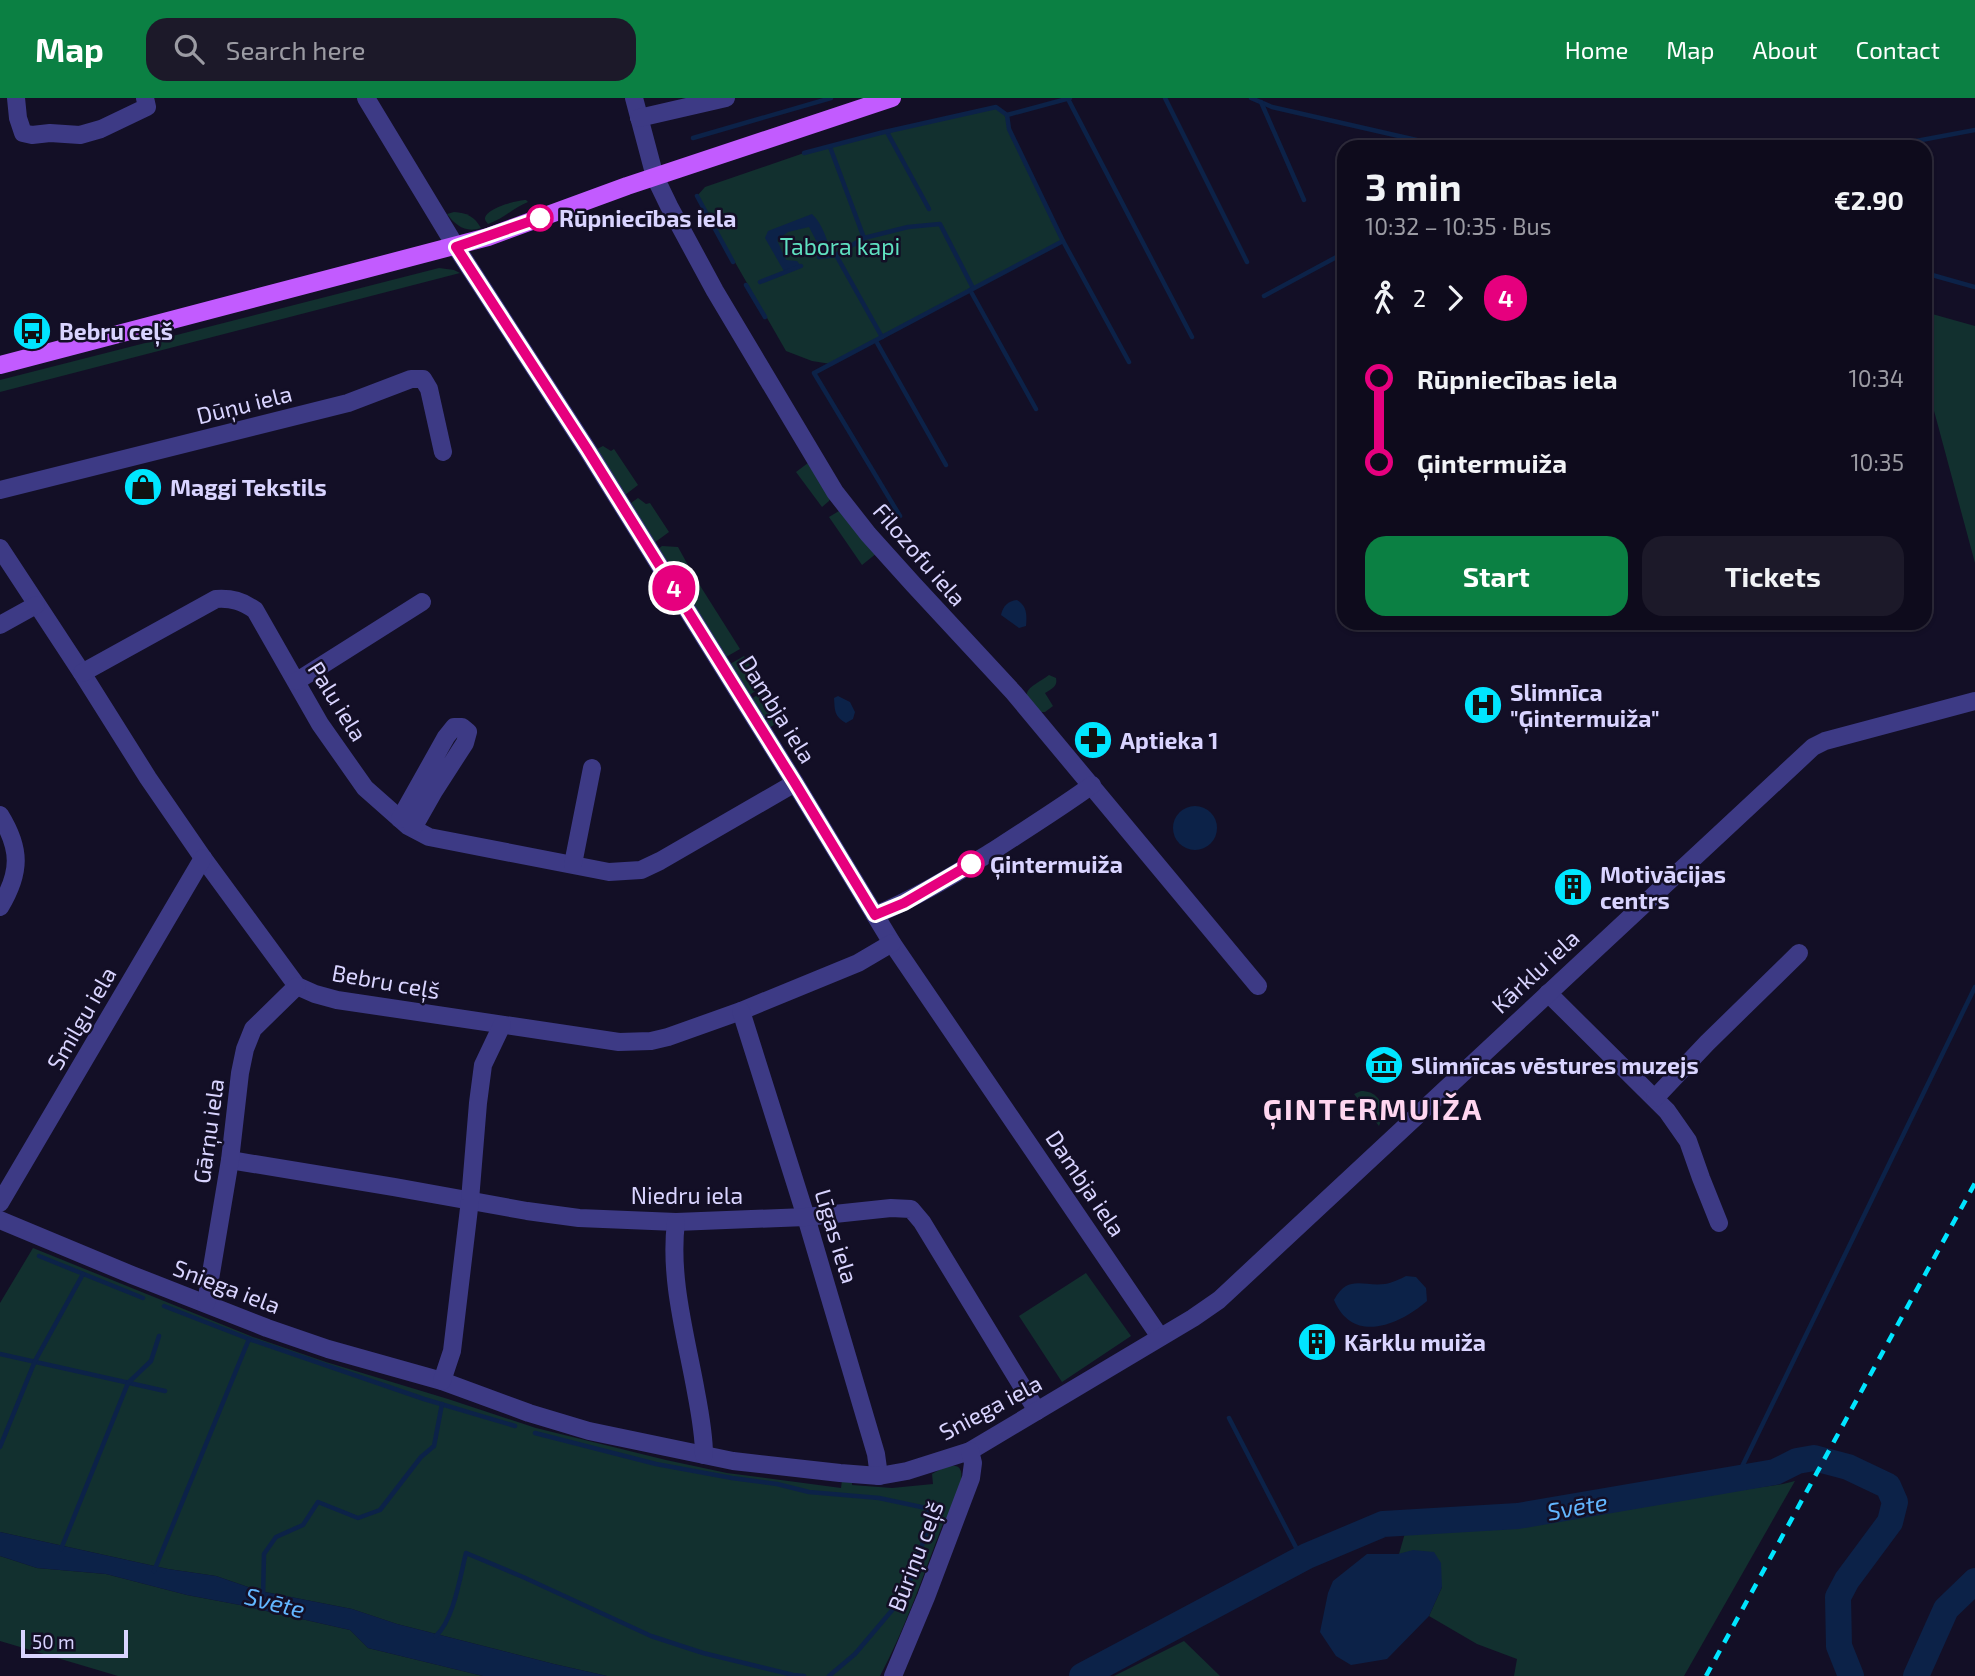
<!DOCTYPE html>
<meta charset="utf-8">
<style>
:root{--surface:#0e0b1c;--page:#1c1929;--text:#f1f3f6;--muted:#9b9ba3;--line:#2e2b3b;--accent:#0b8043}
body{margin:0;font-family:"Exo 2",sans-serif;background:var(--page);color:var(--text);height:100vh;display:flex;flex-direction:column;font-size:26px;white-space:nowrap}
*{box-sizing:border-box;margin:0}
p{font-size:23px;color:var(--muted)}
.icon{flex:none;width:38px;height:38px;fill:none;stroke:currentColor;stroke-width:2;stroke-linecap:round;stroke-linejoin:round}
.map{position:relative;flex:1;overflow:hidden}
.drawer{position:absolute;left:1337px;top:42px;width:595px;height:490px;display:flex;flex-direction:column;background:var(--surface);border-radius:21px;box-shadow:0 2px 5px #0004,0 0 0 2px var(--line)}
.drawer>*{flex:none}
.badge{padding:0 14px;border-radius:23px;font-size:24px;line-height:46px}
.scale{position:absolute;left:21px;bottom:18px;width:107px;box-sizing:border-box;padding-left:7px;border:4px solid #d9d4ff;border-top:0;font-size:19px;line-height:24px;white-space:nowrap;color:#d9d4ff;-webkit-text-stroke:5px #130f26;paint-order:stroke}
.map>.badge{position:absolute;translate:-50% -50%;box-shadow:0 0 0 4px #fff}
.legs{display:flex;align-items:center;gap:10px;height:77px;padding:0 28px;font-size:23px}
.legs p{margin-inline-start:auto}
.head{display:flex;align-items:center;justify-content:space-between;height:119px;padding:0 28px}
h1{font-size:38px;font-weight:700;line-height:52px}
.action{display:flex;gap:14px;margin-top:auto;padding:14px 28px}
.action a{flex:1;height:80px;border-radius:21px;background:var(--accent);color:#fff;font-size:28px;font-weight:700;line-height:80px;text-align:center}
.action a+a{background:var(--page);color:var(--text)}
ul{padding:0 28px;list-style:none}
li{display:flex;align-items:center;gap:24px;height:84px;font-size:26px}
li i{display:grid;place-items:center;width:10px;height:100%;margin:0 9px;background:currentColor}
li i::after{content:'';width:18px;height:18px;margin:-9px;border:5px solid;border-radius:50%;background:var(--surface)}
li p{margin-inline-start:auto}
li:first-child i{background:linear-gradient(#0000 50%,currentColor 0)}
li:last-child i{background:linear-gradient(currentColor 50%,#0000 0)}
header{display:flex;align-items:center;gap:42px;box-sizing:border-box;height:98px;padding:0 35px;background:var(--accent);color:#fff}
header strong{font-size:33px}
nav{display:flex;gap:38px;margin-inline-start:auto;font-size:24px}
.search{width:490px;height:63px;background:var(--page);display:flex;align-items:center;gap:18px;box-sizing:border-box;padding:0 24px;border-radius:21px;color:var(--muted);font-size:26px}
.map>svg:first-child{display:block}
.green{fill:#12302f}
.water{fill:#0c2248}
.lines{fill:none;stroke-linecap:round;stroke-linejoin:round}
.stream{stroke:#0c2248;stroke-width:4.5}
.river{stroke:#0c2248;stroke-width:26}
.minor{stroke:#3d3a85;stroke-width:18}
.major{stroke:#c25bff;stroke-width:18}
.rail{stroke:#00e5ff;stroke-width:4.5;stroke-dasharray:10 9;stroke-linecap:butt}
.line-1-casing{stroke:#fff;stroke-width:16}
.line-1{stroke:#e6007e;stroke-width:10}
.stop-1-dot{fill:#fff;stroke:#e6007e;stroke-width:3.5}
.labels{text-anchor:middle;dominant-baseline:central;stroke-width:5;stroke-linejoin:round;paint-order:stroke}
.stop-label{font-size:23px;font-weight:bold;fill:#d9d4ff;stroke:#130f26;text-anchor:start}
.park-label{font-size:23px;fill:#5fe0c0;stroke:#130f26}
.poi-label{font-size:23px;font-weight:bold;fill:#d9d4ff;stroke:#130f26;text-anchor:start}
.street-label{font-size:23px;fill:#d9d4ff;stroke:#130f26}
.water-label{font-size:24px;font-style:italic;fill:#62b6ff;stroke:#130f26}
.district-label{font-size:30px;font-weight:bold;letter-spacing:2px;fill:#ffd6f0;stroke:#130f26}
</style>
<header>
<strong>Map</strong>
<div class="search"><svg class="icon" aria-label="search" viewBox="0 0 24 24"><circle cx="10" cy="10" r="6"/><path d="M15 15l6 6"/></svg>Search here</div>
<nav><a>Home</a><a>Map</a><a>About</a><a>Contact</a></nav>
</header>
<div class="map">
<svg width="1975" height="1578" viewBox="0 0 1975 1578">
<rect width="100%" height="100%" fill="#130f26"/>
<g class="green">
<polygon points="996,9 1007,17 1009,32 1063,143 831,266 812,263 786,253 697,98 705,89 804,55 880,35"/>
<path d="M526 102 528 104C513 110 503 121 488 126 487 124 485 123 485 121 485 110 518 102 526 102Z"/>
<path d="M454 114C467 115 474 118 481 130 466 135 456 128 447 116Z"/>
<polygon points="439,170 454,172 460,175 0,294 0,282"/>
<polygon points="1925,214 1975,228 1975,465 1933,309 1925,294"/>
<polygon points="603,348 611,353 614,351 638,387 625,397 593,353"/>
<polygon points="808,365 831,399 829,403 822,409 796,374"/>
<polygon points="638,400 646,406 650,405 669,434 654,445 631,405"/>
<polygon points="839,413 877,455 862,467 829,419"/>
<polygon points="662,448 678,449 695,480 682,488 656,453"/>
<polygon points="699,486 740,551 726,559 685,495"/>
<polygon points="744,558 763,588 748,598 730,566"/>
<path d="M1049 577 1056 580C1058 588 1052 591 1045 595L1053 608 1045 614H1039C1017 592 1028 592 1049 577Z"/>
<polygon points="765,592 783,621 769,630 751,601"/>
<path d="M1361 993C1375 993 1382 1002 1384 1015L1379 1028 1354 996Z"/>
<path d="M33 1150 253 1239 326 1264 448 1301 536 1330 666 1362 727 1375 841 1390 842 1382 852 1383V1387L892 1390 933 1386 932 1376C982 1347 955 1403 947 1424L944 1423C924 1475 906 1529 880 1578H607L554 1566 397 1526 352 1511 260 1493 216 1478 168 1471 0 1434V1205Z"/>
<polygon points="1086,1175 1131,1238 1062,1284 1019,1218"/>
<polygon points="1795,1383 1684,1578 1514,1578 1517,1561 1477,1546 1429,1518 1442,1489 1399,1456 1405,1435 1463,1431 1783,1386"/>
<polygon points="0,1458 37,1470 106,1476 187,1497 240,1507 350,1532 368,1550 483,1578 118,1578 0,1543"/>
<polygon points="1184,1543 1220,1578 1114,1578"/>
</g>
<g class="water">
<path d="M812 116C823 126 827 143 832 157L819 159 816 153 819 148 809 129 788 134 777 142 786 162 797 163 801 168 785 175 765 140 768 133Z"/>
<path d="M1017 502C1027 508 1027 517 1026 528L1019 530 1001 517C1003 508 1008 503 1017 502Z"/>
<path d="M838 598 850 604 855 614 853 621 846 625C834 618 835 613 834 600Z"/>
<circle cx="1195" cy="730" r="22"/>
<path d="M1406 1178 1416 1179 1426 1190 1427 1203C1399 1227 1353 1247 1334 1202 1348 1176 1363 1189 1385 1186 1392 1185 1400 1181 1406 1178Z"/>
<polygon points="0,1434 168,1471 216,1478 260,1493 352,1511 397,1526 554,1566 607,1578 483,1578 368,1550 350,1532 240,1507 187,1497 106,1476 37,1470 0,1458"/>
<polygon points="1413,1452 1434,1454 1441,1465 1442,1489 1429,1518 1387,1561 1351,1567 1336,1558 1320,1534 1328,1495 1333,1483 1367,1456 1398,1456"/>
</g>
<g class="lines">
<g class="stream">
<polyline points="1165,0 1247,164"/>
<polyline points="1251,0 1272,9 1447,49"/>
<polyline points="1068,1 1192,239"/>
<polyline points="1261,4 1304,102"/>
<polyline points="887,34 929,111"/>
<polyline points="693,40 831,0"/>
<polyline points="830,49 864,140"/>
<polyline points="1884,49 1975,32"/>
<polyline points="804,55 880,35 996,9 1007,17"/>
<polyline points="697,98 733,164"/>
<polyline points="1063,143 1129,264"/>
<polyline points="836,157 882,239"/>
<polyline points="819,159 836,157 864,140 908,129 940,126 973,190"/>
<polyline points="1925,175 1975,189"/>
<polyline points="760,184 801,168"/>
<polyline points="746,187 765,219"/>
<polyline points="970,192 1036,311"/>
<polyline points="1264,198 1344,155"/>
<polyline points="876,243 946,367"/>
<polyline points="900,418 814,275 1063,143 1009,31 1007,17 1070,0"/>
<polyline points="39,1158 143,1200"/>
<polyline points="164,1208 249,1241 424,1301 515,1328"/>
<polyline points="0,1256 165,1293"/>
<polyline points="1229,1320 1302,1461"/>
<polyline points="535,1335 656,1366 732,1380 777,1386 809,1394 879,1400 926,1410 932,1418 905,1497 855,1556 829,1578"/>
<polyline points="0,1349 35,1263 83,1176"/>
<polyline points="1736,1381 1975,889"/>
<polyline points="61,1451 128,1285 151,1263 159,1238"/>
<polyline points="154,1473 249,1241"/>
<polyline points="263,1499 264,1456 276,1439 303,1427 318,1404 358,1420 380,1412 421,1359 434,1348 442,1306"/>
<path d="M436 1538C454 1521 460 1479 466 1455L523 1479 651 1538 703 1555 793 1577 804 1578"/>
</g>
<g class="river">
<polyline points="1082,1578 1307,1458 1383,1426 1518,1418 1775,1374 1797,1363 1814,1360 1848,1369 1888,1388 1895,1404 1890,1424 1847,1482 1838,1499 1839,1548 1851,1578"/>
<polyline points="1916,1578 1946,1511 1975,1483"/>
</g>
<g class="minor">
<polyline points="16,0 18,20 23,35 32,37 50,35 80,37 101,31 147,9 145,0"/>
<polyline points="366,0 456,149 587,351 795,685 892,845 1160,1239"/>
<polyline points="634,0 655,79 669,108 715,193 835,394 868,436 913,486 1014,595 1258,888"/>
<polyline points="639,20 726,0"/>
<polyline points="0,392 348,305 411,281 423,281 429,291 443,354"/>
<polyline points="0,450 82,575 148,680 203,760 297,888 315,896 337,902 619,944 651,943 668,939 741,913 858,865 892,845"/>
<polyline points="0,527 36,507"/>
<path d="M82 575 216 501C232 500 242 503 255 512L320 626 365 690 408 728 429 739 609 774 641 772 660 763 795 685"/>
<polyline points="297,583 422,504"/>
<path d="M0 717C21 751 21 774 0 809"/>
<polyline points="400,721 446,639 454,629 462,629 468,634 465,645 434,693 413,730"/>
<polyline points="573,766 592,670"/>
<path d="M875 817C916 800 955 776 993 753 1026 731 1059 711 1092 687"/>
<polyline points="1548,895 1667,1013 1688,1043 1701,1080 1719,1125"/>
<polyline points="741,913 806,1119 876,1356 879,1378"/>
<polyline points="1655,1000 1707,945 1799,855"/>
<polyline points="230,1062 394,1089 527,1113 579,1120 676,1124 806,1119 891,1110 911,1111 922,1124 1037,1313"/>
<polyline points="0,1105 203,760"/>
<polyline points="0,1122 132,1177 267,1230 328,1251 442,1283 529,1315 589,1333 733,1363 840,1375 879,1378 907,1373 970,1353 1193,1220 1219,1202 1813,649 1825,643 1975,603"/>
<path d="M676 1124C669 1180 686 1238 696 1294 700 1315 704 1336 704 1357"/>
<polyline points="206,1205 230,1062 240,975 245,951 253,931 297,888"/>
<polyline points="442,1283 452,1253 470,1102 478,1005 483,967 502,927"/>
<polyline points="893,1578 926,1499 971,1380 973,1365 970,1353"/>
</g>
<polyline class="major" points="0,267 488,139 627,88 892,0"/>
<polyline class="rail" points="1706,1578 1975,1085"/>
</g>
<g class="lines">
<g class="line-1-casing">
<polyline id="line-1" points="540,120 456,149 587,351 795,685 875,817 904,805 971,766"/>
</g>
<use href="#line-1" class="line-1"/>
</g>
<defs>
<g id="bus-disc" transform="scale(2.0125)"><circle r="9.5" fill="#00e5ff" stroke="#130f26"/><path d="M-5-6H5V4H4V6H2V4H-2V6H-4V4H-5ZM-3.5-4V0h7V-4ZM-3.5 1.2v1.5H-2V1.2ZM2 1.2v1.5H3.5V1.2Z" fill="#111"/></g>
<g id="shop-disc" transform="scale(2.0125)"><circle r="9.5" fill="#00e5ff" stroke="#130f26"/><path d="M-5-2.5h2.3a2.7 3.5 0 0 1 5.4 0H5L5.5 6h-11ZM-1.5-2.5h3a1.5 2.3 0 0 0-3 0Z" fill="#111"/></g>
<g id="hospital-disc" transform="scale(2.0125)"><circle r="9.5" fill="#00e5ff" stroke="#130f26"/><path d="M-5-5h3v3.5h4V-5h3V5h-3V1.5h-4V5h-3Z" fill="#111"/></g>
<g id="pharmacy-disc" transform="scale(2.0125)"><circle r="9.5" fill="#00e5ff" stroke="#130f26"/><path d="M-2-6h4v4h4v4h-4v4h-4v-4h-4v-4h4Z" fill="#111"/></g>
<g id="building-disc" transform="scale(2.0125)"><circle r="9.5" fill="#00e5ff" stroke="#130f26"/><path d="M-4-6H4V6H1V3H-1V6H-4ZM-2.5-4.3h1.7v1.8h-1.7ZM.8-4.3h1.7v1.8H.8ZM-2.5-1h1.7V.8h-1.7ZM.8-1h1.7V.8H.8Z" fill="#111"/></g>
<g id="museum-disc" transform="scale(2.0125)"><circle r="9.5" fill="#00e5ff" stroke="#130f26"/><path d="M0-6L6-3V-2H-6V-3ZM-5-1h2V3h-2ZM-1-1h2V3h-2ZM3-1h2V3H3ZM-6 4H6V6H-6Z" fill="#111"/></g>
</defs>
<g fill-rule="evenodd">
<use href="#bus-disc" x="32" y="233"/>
<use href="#shop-disc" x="143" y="389"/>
<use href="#hospital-disc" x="1483" y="607"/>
<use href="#pharmacy-disc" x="1093" y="642"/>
<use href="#building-disc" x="1573" y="789"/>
<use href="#museum-disc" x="1384" y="967"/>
<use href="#building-disc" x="1317" y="1244"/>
</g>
<g class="stop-1-dot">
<circle cx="540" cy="120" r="12"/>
<circle cx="971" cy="766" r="12"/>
</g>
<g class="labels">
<g class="stop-label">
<text x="559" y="120">Rūpniecības iela</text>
<text x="990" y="766">Ģintermuiža</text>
</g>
<g class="park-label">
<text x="840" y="148">Tabora kapi</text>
</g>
<g class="poi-label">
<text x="59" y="233">Bebru ceļš</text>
<text x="170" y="389">Maggi Tekstils</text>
<text x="1510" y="594">Slimnīca<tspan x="1510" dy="26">"Ģintermuiža"</tspan></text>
<text x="1120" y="642">Aptieka 1</text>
<text x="1600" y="776">Motivācijas<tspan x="1600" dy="26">centrs</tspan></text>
<text x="1411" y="967">Slimnīcas vēstures muzejs</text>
<text x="1344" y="1244">Kārklu muiža</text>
</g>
<g class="street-label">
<text transform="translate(244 306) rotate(-14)">Dūņu iela</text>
<text transform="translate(920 456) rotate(49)">Filozofu iela</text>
<text transform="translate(338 603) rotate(58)">Palu iela</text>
<text transform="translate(778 611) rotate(58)">Dambja iela</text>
<text transform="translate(1535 873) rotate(-43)">Kārklu iela</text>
<text transform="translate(386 883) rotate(10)">Bebru ceļš</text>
<text transform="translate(81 920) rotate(-60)">Smilgu iela</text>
<text transform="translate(208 1033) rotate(-82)">Gārņu iela</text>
<text transform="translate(1086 1085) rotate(56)">Dambja iela</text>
<text x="687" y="1097">Niedru iela</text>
<text transform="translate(837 1138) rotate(73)">Līgas iela</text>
<text transform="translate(227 1188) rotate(21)">Sniega iela</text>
<text transform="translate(990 1309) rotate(-28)">Sniega iela</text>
<text transform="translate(915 1458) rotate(-69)">Būriņu ceļš</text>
</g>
<g class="water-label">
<text transform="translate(1577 1408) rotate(-10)">Svēte</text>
<text transform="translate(275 1504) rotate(14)">Svēte</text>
</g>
<g class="district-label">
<text x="1373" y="1010">ĢINTERMUIŽA</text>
</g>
</g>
</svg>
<div class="scale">50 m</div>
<b class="badge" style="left:674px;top:490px;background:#e6007e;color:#fff">4</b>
<section class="drawer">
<div class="head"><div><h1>3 min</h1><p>10:32 – 10:35 · Bus</p></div><b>€2.90</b></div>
<div class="legs"><svg class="icon" aria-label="walk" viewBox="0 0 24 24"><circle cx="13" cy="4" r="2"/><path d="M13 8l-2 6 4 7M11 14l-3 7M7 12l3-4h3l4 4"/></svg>2<svg class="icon" aria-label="forward" viewBox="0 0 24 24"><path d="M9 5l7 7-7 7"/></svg><b class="badge" style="background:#e6007e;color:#fff">4</b></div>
<ul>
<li><i style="color:#e6007e"></i><b>Rūpniecības iela</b><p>10:34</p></li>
<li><i style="color:#e6007e"></i><b>Ģintermuiža</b><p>10:35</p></li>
</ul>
<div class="action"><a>Start</a><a>Tickets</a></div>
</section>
</div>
